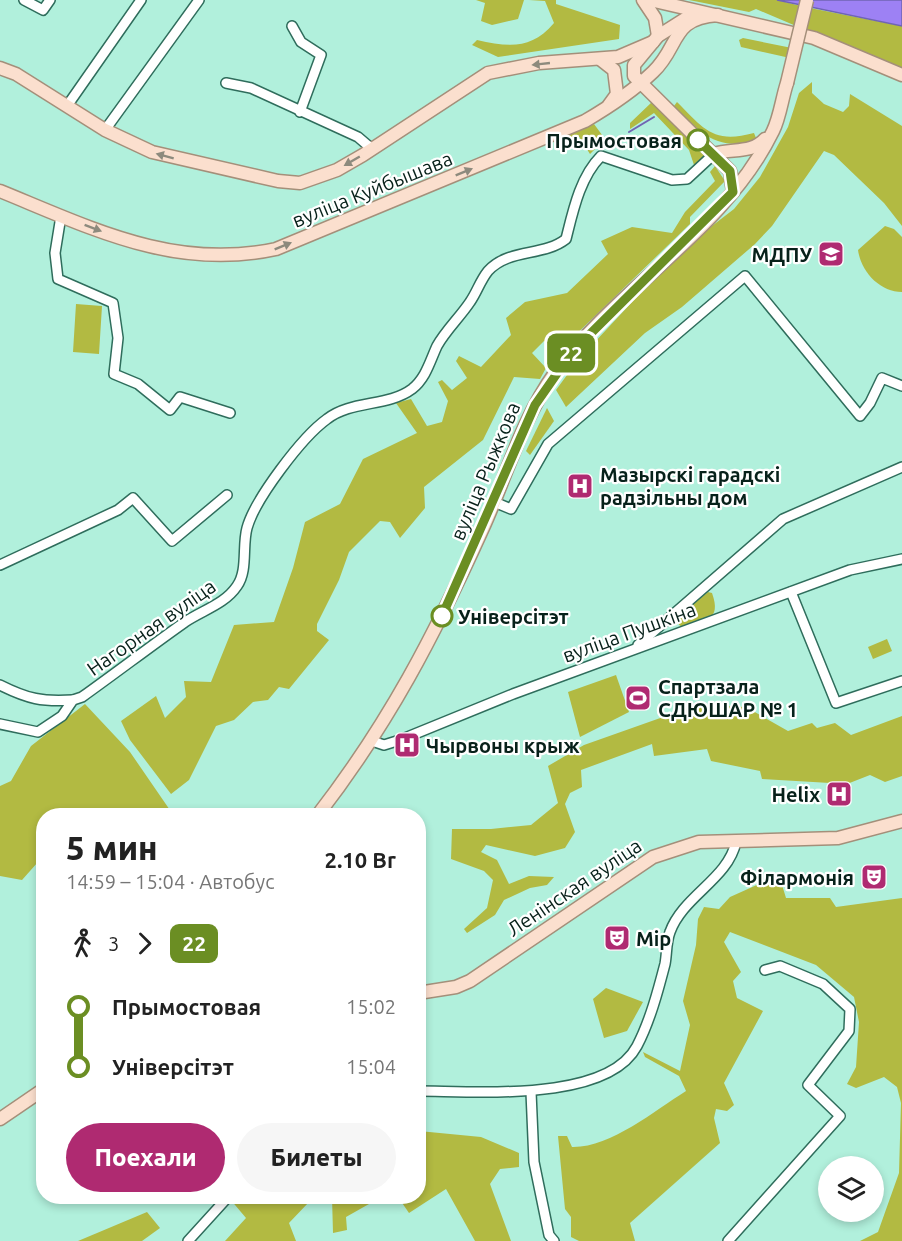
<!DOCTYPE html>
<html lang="ru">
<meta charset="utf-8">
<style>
:root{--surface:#fff;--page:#f6f6f6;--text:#222;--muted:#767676;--accent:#af2a71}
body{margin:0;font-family:Ubuntu,sans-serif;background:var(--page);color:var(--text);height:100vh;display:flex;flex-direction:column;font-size:22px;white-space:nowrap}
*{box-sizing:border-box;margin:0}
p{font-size:20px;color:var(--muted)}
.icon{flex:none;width:33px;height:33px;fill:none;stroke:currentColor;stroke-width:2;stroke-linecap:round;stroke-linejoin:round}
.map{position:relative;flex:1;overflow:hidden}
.sheet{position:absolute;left:36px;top:808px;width:390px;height:396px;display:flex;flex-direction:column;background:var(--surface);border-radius:24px;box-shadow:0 3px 9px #0003}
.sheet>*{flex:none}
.badge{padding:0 12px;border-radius:9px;font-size:21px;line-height:39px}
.tools{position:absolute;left:818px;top:1156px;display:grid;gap:12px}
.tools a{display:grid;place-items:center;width:66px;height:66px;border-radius:50%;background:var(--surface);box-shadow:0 3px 9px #0003;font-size:30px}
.map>.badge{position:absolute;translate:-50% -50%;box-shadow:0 0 0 3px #fff}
.legs{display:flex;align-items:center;gap:9px;height:66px;padding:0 30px;font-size:20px}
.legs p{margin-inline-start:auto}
.headline{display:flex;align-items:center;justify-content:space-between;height:102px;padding:0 30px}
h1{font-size:33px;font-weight:800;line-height:45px}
.cta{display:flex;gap:12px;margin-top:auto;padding:12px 30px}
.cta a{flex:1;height:69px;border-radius:36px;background:var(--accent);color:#fff;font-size:24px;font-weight:800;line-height:69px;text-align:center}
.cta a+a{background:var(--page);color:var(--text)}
ul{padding:0 30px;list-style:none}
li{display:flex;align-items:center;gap:21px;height:60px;font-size:22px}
li i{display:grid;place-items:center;width:9px;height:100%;margin:0 8px;background:currentColor}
li i::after{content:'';width:15px;height:15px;margin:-8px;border:4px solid;border-radius:50%;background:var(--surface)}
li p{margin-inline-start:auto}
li:first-child i{background:linear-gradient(#0000 50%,currentColor 0)}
li:last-child i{background:linear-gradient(currentColor 50%,#0000 0)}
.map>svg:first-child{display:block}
.green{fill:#b2ba42}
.water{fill:#9d81f4;stroke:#7064b3;stroke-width:1.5}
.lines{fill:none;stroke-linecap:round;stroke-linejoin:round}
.stream{stroke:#7064b3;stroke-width:2}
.minor-casing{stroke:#2f6d5c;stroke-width:12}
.major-casing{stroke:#a48f7a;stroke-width:15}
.minor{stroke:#fff;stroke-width:9}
.major{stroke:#fbdfce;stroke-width:12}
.major-bridge-casing{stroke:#a48f7a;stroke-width:15;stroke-linecap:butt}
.major-bridge{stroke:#fbdfce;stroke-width:12}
.oneway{fill:#8d8a7d}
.line-1-casing{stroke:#fff;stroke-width:14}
.line-1{stroke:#6b8e23;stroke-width:9}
.stop-1-dot{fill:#fff;stroke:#6b8e23;stroke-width:3}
.labels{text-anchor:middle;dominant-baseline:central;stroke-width:4.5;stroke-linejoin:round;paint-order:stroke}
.stop-label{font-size:20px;font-weight:bold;fill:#07211a;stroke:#fff;text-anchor:end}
.street-label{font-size:20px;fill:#07211a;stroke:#fff}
.poi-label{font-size:20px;font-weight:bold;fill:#07211a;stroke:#fff;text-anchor:start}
</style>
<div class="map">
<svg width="902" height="1241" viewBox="0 0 902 1241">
<rect width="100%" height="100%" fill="#b1f0dc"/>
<g class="green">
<polygon points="476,0 524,0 518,19 492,25 481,21 485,3"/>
<path d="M529 0H556V4L620 25 619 39 498 57 472 45 477 40C509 47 531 50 554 23L545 1Z"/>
<polygon points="689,0 777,0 801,6 796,26 756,9 749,12"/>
<polygon points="810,8 902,26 902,70 858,49 805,32"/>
<polygon points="743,38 792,48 790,58 741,47 739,40"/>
<polygon points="812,82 812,93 824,104 843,112 849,106 850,94 902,126 902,226 884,203 834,155 824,151 772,226 755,244 682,307 645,333 566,407 556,390 578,360 633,301 708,229 734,209 760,177 788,127 799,93"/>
<polygon points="652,102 706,154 694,165 689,150 654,113 630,129 630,123"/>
<path d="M677 102C704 129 713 144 754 133L756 138 749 143C711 148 700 131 674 106Z"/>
<polygon points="594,124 605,139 590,154 578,135 569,139 567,134"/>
<polygon points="715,166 725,181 690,217 690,224 562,348 544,341 532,353 546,368 540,379 514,377 483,440 424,487 425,508 400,538 390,522 380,521 349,552 339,580 317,624 317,631 329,640 289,689 279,687 268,700 253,702 234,720 216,726 189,780 171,794 130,740 121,721 156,696 165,718 186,697 184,681 211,682 234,625 274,622 293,568 305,522 340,504 363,459 417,433 396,403 411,399 427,426 442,422 448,401 438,382 442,380 452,390 467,378 456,361 459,356 481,367 511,335 506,318 525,302 567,293 608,254 601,241 632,227 672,233 685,212 715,181 710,172"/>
<path d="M885 226 894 229 902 237V292C880 292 861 272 858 250Z"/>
<polygon points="76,304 102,306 99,354 73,352"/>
<polygon points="547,408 554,421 530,455 526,451"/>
<path d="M708 592 712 593C722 621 705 620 683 628L677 623 676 618Z"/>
<polygon points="887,639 892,651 873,659 868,647"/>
<polygon points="616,675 629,712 580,737 568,692"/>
<polygon points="85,704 130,752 174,816 156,816 147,808 126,810 117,816 44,816 43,867 38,862 22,880 0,876 0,786 11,781 31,746"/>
<polygon points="697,705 746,707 788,731 812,723 817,728 835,723 851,735 902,716 902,776 885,782 870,775 847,784 762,779 760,771 711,761 707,749 654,756 652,744 581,770 582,787 570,793 565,804 575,832 565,848 535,856 486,845 481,852 497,860 509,884 529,876 554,877 547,885 530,888 504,900 495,915 467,933 464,929 487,908 493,880 484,871 451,859 452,829 491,829 531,825 558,803 548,766 584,745"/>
<path d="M779 875 786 898H830L836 907 902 898V1241H860L878 1232 899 1173 901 1103 897 1087 884 1077 856 1088 847 1084 856 1067 859 1022 854 997 816 965 730 932 724 942 741 972 733 981 737 998 763 1011 724 1083 734 1105 727 1111 716 1109 714 1118 720 1143 630 1223 635 1241H579L571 1237V1217L565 1209 558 1136H567L572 1147C610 1148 654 1111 686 1091L679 1076 645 1057 643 1052 680 1071 690 1025 683 1001 696 945 698 919 704 907 719 909 730 897Z"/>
<polygon points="606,988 643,1002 627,1031 604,1038 593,999"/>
<polygon points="419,1131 481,1137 519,1153 519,1167 500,1169 490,1184 511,1241 475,1241 446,1189 409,1213 398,1197 418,1197"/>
<polygon points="233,1197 308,1197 309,1202 289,1223 296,1241 225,1241 246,1218 230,1199"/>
<polygon points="332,1197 368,1197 369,1204 346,1217 347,1230 333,1233"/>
<polygon points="147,1212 160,1228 142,1241 78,1241"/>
</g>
<polygon class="water" points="777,0 902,0 902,26"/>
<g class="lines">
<polyline class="stream" points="629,132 654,117"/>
<g class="minor-casing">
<g id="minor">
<polyline points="24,0 43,10 50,0"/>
<polyline points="292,26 301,42 321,55 300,112"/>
<polyline points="226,83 251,88 358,137 372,149"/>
<polyline points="67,106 141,0"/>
<polyline points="105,130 199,0"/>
<polyline points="61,216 55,253 58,279 113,303 118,338 114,374 138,384 170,410 180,397 230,413"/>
<polyline points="494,502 511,509 548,444 745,276 860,416 870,403 882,378 902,386"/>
<polyline points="0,565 118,510 133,498 172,541 227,495"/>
<polyline points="791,592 836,703 902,681"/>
<polyline points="638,645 783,519 902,467"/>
<path d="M0 685C28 699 42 702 73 700"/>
<path d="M0 724 38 732 62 716 73 700 82 697C117 672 151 646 185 622 203 610 225 604 237 586 248 571 242 546 247 528 255 499 302 437 327 419 351 400 388 407 412 389 426 378 430 361 437 346 446 330 460 317 470 302 477 292 480 281 488 271 509 248 543 257 566 239 573 211 580 177 601 156L672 180 687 179 714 154"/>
<polyline points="372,741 384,745 400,740 513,694 850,570 902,559"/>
<polyline points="44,1001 44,1003"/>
<path d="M418 1091C474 1091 607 1103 637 1046 650 1021 658 991 665 964 667 954 666 942 670 932 683 896 728 879 736 842"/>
<polyline points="531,1092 534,1162 549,1235 554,1241"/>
<polyline points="188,1241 228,1197"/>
<polyline points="728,1241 840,1116 808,1085 849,1031 850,1009 823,984 780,966 765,970"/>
</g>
</g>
<g class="major-casing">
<g id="major">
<polyline points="643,0 655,18 658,36"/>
<polyline points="650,0 814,38 902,75"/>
<polyline points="688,17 658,36 634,65 634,76 730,171 733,192"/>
<polyline points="600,59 614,70 617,94 609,105"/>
<polyline points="0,68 16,74 105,130 152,152 278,181 300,183 337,170 363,155 488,73 539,63 618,57 653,42"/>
<path d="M714 154C731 148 752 154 765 139"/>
<path d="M0 191C91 228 175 271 276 249L585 121C609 107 632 92 653 72 680 47 670 18 718 15"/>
<path d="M317 816C389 723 434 636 482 530 506 478 521 420 555 373 619 286 725 230 773 131 780 117 782 98 787 83"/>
<polyline points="418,993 456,987 470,981 653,857 699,842 838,838 902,821"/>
<polyline points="0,1119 44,1089"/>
</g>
</g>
<use href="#minor" class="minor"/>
<use href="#major" class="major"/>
<g class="major-bridge-casing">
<polyline id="major-bridge" points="787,83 807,0"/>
</g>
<use href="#major-bridge" class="major-bridge"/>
</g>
<defs><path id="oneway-solid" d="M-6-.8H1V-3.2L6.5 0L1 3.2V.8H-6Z" transform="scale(1.5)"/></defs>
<g class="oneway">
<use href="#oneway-solid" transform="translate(541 64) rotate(174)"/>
<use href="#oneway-solid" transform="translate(165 156) rotate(-165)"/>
<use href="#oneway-solid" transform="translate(352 161) rotate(150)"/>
<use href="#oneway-solid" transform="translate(464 172) rotate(-22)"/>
<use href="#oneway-solid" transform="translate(93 228) rotate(21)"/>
<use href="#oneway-solid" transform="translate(283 246) rotate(-22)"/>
</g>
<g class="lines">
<g class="line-1-casing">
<polyline id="line-1" points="442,616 535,405 572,352 733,192 730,171 698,140"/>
</g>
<use href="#line-1" class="line-1"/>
</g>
<defs>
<g id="university-square" transform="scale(1.35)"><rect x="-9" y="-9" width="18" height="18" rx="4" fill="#af2a71" stroke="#fff"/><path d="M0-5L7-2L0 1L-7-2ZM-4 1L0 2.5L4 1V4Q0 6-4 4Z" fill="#fff"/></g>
<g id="hospital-square" transform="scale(1.35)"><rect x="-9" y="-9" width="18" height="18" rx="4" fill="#af2a71" stroke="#fff"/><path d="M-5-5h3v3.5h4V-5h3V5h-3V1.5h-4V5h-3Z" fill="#fff"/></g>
<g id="stadium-square" transform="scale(1.35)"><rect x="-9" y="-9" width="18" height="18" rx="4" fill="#af2a71" stroke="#fff"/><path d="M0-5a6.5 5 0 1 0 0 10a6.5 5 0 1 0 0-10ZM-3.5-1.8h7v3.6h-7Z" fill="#fff"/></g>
<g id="theatre-square" transform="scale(1.35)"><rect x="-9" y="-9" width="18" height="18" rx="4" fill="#af2a71" stroke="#fff"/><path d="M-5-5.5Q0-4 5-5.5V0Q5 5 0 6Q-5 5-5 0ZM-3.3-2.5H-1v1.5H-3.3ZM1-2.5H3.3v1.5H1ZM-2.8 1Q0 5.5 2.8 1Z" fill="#fff"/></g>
</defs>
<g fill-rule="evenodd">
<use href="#university-square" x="831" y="254"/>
<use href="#hospital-square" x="580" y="486"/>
<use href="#stadium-square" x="638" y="698"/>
<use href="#hospital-square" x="407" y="745"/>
<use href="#hospital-square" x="839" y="794"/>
<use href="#theatre-square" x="874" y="877"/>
<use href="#theatre-square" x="617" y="938"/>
</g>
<g class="stop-1-dot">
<circle cx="698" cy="140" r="10"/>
<circle cx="442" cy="616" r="10"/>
</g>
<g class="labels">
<g class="stop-label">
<text x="682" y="140">Прымостовая</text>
<text x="458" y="616" text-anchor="start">Універсітэт</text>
</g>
<g class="street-label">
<text transform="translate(372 189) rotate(-22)">вуліца Куйбышава</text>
<text transform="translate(485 471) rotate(-67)">вуліца Рыжкова</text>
<text transform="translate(151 627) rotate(-35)">Нагорная вуліца</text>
<text transform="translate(629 632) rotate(-20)">вуліца Пушкіна</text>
<text transform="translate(574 887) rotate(-34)">Ленінская вуліца</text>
</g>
<g class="poi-label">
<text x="812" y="254" text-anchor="end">МДПУ</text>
<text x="600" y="474">Мазырскі гарадскі<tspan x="600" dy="23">радзільны дом</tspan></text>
<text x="658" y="686">Спартзала<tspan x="658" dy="23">СДЮШАР № 1</tspan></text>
<text x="426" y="745">Чырвоны крыж</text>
<text x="820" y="794" text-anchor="end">Helix</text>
<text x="854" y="877" text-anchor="end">Філармонія</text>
<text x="636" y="938">Мір</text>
</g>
</g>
</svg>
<div class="tools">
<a><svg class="icon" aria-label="layers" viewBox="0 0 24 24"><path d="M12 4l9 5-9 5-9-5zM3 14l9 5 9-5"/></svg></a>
</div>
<b class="badge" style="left:571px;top:353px;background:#6b8e23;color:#fff">22</b>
<section class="sheet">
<div class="headline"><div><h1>5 мин</h1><p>14:59 – 15:04 · Автобус</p></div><b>2.10 Br</b></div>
<div class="legs"><svg class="icon" aria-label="walk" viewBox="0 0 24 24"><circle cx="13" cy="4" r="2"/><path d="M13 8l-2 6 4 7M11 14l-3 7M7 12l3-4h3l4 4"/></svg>3<svg class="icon" aria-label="forward" viewBox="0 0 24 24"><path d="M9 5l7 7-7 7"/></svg><b class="badge" style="background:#6b8e23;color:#fff">22</b></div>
<ul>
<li><i style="color:#6b8e23"></i><b>Прымостовая</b><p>15:02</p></li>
<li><i style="color:#6b8e23"></i><b>Універсітэт</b><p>15:04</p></li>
</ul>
<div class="cta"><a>Поехали</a><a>Билеты</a></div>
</section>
</div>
